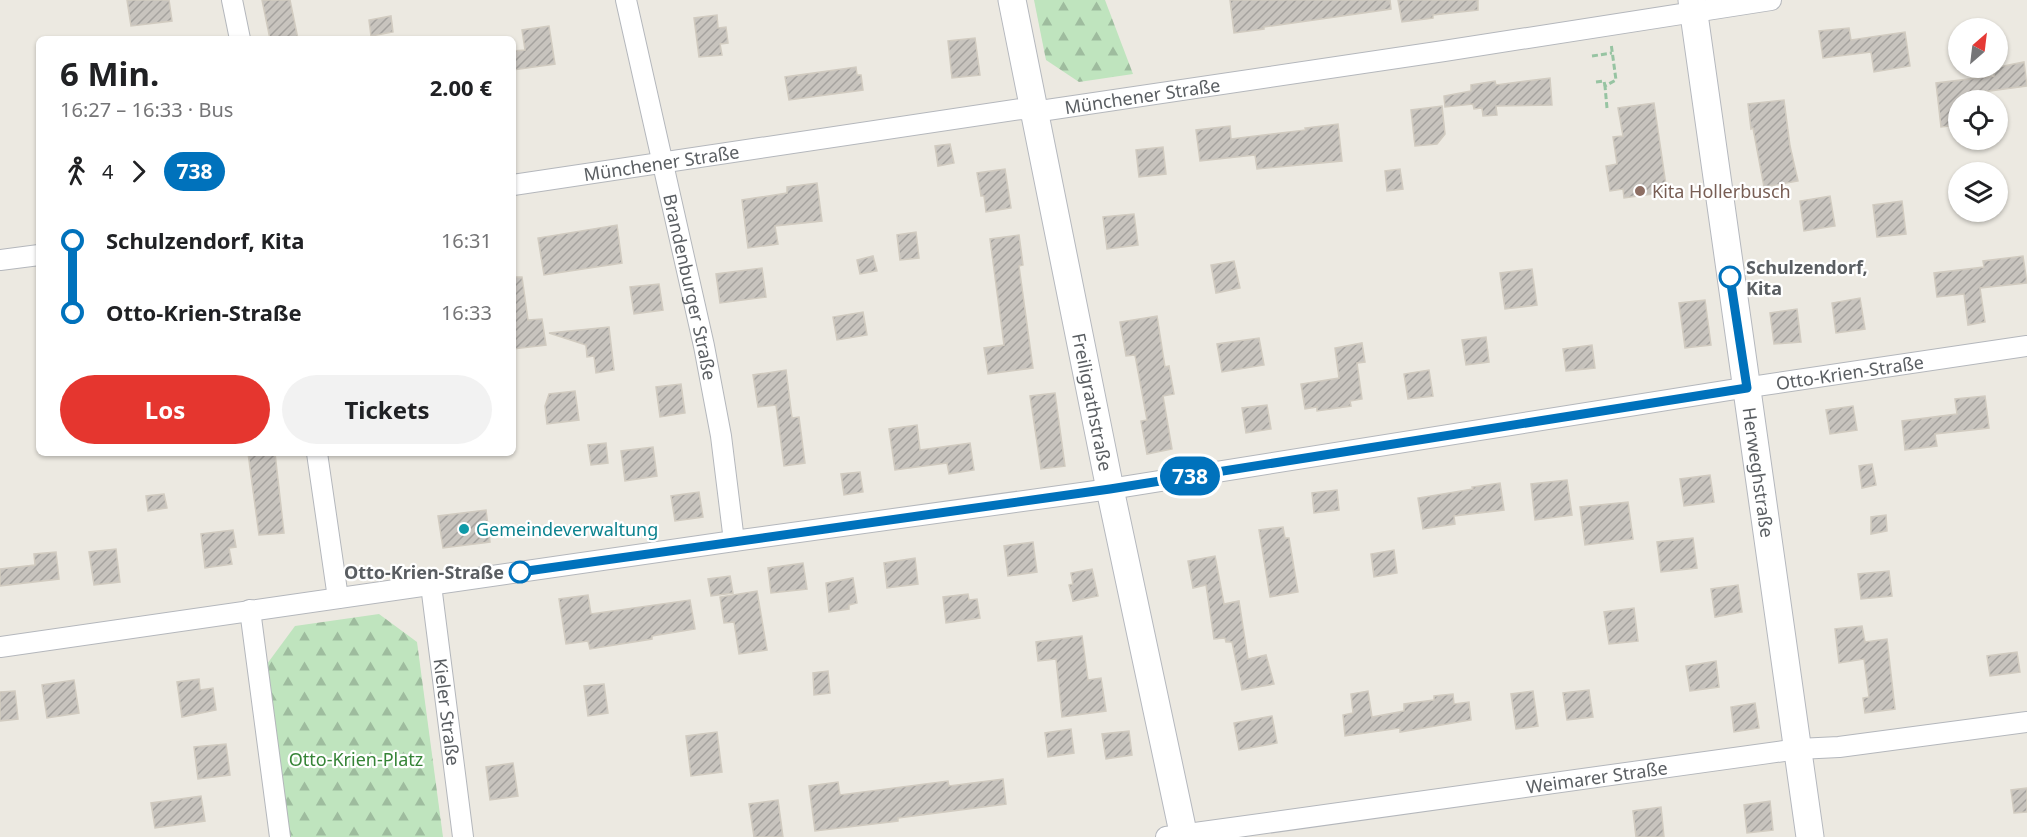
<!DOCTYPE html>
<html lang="de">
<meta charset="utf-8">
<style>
:root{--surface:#fff;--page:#f2f2f2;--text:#202124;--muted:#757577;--accent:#e5362f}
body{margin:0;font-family:"Noto Sans",sans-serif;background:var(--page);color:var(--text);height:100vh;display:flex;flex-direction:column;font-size:22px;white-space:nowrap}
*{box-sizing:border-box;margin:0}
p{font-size:20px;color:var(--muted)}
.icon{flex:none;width:33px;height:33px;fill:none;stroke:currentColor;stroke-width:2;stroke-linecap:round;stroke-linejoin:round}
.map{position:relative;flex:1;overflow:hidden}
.side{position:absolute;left:36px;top:36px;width:480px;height:420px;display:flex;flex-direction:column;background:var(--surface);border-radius:9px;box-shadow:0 2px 4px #0004}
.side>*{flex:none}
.badge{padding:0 12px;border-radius:20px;font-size:21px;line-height:39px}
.needle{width:39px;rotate:28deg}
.controls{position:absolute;left:1948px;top:18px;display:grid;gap:12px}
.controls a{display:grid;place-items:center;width:60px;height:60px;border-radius:50%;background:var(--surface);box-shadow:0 2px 4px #0004;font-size:30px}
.map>.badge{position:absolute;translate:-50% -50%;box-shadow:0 0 0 3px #fff}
.legs{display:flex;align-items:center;gap:9px;height:66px;padding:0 24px;font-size:20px}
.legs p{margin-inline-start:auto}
.head{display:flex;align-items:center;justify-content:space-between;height:102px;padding:0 24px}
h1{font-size:33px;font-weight:700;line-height:45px}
.cta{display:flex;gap:12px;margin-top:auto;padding:12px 24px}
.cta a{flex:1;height:69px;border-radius:36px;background:var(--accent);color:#fff;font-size:24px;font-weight:700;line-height:69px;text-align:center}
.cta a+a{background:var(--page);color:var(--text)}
ul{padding:0 24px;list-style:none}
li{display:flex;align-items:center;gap:21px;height:72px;font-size:22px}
li i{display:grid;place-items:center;width:9px;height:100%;margin:0 8px;background:currentColor}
li i::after{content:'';width:15px;height:15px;margin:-8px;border:4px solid;border-radius:50%;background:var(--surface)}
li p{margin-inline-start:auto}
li:first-child i{background:linear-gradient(#0000 50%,currentColor 0)}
li:last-child i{background:linear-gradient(currentColor 50%,#0000 0)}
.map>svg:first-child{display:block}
.forest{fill:url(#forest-firs)}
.building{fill:url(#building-hatch);stroke:#d1cbc0;stroke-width:1.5}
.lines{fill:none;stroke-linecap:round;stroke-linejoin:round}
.street-casing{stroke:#b4b7bc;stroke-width:22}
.secondary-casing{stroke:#b5b8be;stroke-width:29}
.path{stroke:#97c4a2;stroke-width:3;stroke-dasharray:6 3;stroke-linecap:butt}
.street{stroke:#fff;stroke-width:20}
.secondary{stroke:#fff;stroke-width:27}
.line-1-casing{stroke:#fff;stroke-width:14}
.line-1{stroke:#0072bc;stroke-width:9}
.education-dot{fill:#8d6e63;stroke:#fff;stroke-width:2}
.stop-1-dot{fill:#fff;stroke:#0072bc;stroke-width:3}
.culture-dot{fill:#0f9aa8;stroke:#fff;stroke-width:2}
.labels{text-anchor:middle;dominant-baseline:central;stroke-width:4.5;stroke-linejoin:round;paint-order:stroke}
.street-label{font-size:18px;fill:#5a5e62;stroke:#fff}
.education-label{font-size:18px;fill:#785e54;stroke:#fff;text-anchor:start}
.stop-label{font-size:18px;font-weight:bold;fill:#5a5e62;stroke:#fff;text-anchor:start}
.culture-label{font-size:18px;fill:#0d838f;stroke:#fff;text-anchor:start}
.park-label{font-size:18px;fill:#368437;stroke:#fff}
</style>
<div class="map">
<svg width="2027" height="837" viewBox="0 0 2027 837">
<defs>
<pattern id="forest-firs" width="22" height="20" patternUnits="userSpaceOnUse" patternTransform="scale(1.5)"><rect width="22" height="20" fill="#bfe4be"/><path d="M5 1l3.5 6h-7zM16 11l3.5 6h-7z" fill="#9ebc9e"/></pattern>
<pattern id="building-hatch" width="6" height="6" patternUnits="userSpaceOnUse" patternTransform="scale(1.5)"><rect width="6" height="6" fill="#c8c4be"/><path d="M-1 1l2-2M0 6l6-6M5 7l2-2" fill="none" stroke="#a5a29e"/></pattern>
</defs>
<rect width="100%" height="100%" fill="#ece9e1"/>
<g class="forest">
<polygon points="1034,0 1105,0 1133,74 1079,82 1046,60"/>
<polygon points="379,614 417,642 443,837 288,837 267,664 295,626"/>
</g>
<g class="building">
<polygon points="127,0 169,0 172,21 131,26"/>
<polygon points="262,0 290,0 298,39 270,39"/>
<polygon points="1230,0 1390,0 1391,9 1264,27 1264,29 1234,33"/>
<polygon points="1398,0 1478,0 1478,10 1433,15 1433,18 1402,22"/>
<polygon points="717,15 718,28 726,27 728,43 720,44 722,55 699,57 694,18"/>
<polygon points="391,16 393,32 371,36 369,20"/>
<polygon points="549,26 555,64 513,70 513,51 525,50 522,30"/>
<polygon points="1849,28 1851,40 1905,32 1910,66 1874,72 1871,52 1823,58 1819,31"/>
<polygon points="975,38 980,75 952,78 948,41"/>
<polygon points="2024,62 2027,86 1975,93 1976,100 1959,100 1959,125 1941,127 1936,83 1994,76 1993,68"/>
<polygon points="856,67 857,75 861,75 863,90 789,100 785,77"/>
<polygon points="1550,78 1552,105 1496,106 1497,115 1483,116 1482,108 1474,109 1473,104 1445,107 1444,96 1471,91 1471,85 1495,81 1496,85"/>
<polygon points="1784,100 1790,146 1798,181 1764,187 1753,128 1751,129 1748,104"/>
<polygon points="1654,103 1667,192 1624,198 1623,189 1610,191 1606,166 1617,164 1613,137 1623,136 1618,108"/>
<polygon points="1442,106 1445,134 1437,144 1415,146 1411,110"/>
<polygon points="1338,124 1342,161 1257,169 1255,155 1200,161 1196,130 1230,126 1231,139 1306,130 1305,128"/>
<polygon points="950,144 954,163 938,166 935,146"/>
<polygon points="1163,147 1166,174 1139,177 1136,150"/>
<polygon points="1005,169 1011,208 986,212 984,196 981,196 977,173"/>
<polygon points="1400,169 1403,189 1387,191 1385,171"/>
<polygon points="817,183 822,221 775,226 778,244 748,248 742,200 787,193 787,187"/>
<polygon points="1830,196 1835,226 1804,231 1800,201"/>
<polygon points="1902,201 1906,234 1877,237 1873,205"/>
<polygon points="1134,214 1138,245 1107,249 1103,217"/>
<polygon points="617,225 622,263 544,275 538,238"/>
<polygon points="916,232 919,258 900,260 897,235"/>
<polygon points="1019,235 1023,265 1019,266 1033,368 988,374 984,348 1004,345 990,239"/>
<polygon points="873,256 877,271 860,274 857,260"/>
<polygon points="2023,256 2027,283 1980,288 1985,322 1968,325 1964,294 1937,297 1934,273 1984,267 1983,261"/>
<polygon points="1234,261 1240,288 1216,293 1211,265"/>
<polygon points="762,268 766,297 720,303 716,274"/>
<polygon points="1532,269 1537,305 1505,309 1500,273"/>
<polygon points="513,277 522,277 528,320 542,319 546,345 513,349"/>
<polygon points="659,284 663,310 634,314 630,287"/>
<polygon points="1860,298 1865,329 1836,333 1832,303"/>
<polygon points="1705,300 1711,345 1685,348 1679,303"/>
<polygon points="1797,309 1801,342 1774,344 1770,313"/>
<polygon points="863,312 867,335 837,340 833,317"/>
<polygon points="1157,316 1165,367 1169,366 1174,394 1163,396 1172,449 1147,454 1141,421 1147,420 1135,355 1126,356 1120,322"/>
<polygon points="609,327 614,370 596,373 594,356 587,357 586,345 549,333"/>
<polygon points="1486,337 1489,362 1466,365 1462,340"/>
<polygon points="1259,338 1264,365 1222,372 1217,344"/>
<polygon points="1362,343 1365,362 1357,363 1362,399 1350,401 1351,406 1317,411 1317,407 1305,409 1301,384 1339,378 1335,348"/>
<polygon points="1592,345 1595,368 1566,371 1563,349"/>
<polygon points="786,370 792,418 799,417 805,463 784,466 776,405 758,407 753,375"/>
<polygon points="1429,370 1433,396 1408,399 1404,374"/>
<polygon points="681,384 685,413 660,417 656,387"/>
<polygon points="575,391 579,420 547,424 545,406 549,394"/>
<polygon points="1055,393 1065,466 1041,469 1030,396"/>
<polygon points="1985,396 1989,428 1935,434 1937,446 1905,450 1902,421 1957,414 1955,399"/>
<polygon points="1267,405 1271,429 1246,433 1242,408"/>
<polygon points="1853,406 1857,430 1830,434 1826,410"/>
<polygon points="917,425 920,450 970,443 974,470 949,474 947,463 895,470 889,429"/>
<polygon points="606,443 608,463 591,465 588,445"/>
<polygon points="653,447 657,476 625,481 621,451"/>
<polygon points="248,453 275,453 284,533 259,535"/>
<polygon points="1872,464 1876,485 1862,488 1859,466"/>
<polygon points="860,472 863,492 844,495 841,474"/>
<polygon points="1710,475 1714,502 1684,506 1680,479"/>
<polygon points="1567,480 1572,515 1535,520 1531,484"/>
<polygon points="1500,483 1504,510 1454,516 1455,524 1423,529 1418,498 1473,489 1472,487"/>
<polygon points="1337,490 1339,510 1314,513 1312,493"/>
<polygon points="699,492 703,517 675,521 671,496"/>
<polygon points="164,494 167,508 148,511 146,496"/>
<polygon points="1628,502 1633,539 1585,545 1580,507"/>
<polygon points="486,510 490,542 443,548 438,516"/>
<polygon points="1886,515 1887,531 1871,534 1871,517"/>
<polygon points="1283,527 1285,538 1289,538 1298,592 1270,597 1259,530"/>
<polygon points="233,530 236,547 229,548 232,564 205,568 201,534"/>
<polygon points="1693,538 1697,568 1661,572 1657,542"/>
<polygon points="1033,542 1037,572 1008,576 1004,546"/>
<polygon points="116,549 120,582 94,585 89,552"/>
<polygon points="1394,550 1397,573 1374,577 1371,554"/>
<polygon points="56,552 59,579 0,586 0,569 35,565 34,554"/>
<polygon points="1215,556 1224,604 1239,601 1248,659 1266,655 1274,684 1242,690 1232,642 1226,642 1225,638 1214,639 1206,585 1193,588 1188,561"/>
<polygon points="915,558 918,584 887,588 884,563"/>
<polygon points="803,563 807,589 771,593 768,568"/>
<polygon points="1092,569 1098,596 1073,601 1069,585 1073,584 1071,573"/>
<polygon points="1889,571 1892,596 1861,599 1858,574"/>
<polygon points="730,576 733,593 711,596 708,579"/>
<polygon points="853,578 857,603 849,605 849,609 829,612 826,583"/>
<polygon points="1738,585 1742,612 1715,617 1711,589"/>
<polygon points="757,591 767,650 739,654 734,622 724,623 720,597"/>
<polygon points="968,594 969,600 977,599 980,618 946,623 943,597"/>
<polygon points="588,595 591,614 690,600 695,629 652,636 652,639 590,649 588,641 566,644 559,599"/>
<polygon points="1634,608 1638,641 1609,644 1604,612"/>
<polygon points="1862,626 1865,642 1887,639 1895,709 1865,713 1863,698 1869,697 1864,659 1839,663 1835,629"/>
<polygon points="1082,636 1088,680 1101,678 1106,711 1062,717 1056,659 1038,661 1036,642"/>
<polygon points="2017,652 2020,672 1990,676 1987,656"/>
<polygon points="1716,661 1719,687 1690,691 1686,666"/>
<polygon points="828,671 830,693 814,695 813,673"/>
<polygon points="199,679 200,690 213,688 216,710 182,717 177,682"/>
<polygon points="74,680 79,713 47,718 42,685"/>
<polygon points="604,684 608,713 588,716 584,686"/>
<polygon points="1589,690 1593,717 1567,720 1563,693"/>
<polygon points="15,691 18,719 0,721 0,692"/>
<polygon points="1368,691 1372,717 1404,711 1404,704 1434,700 1434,696 1453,694 1454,704 1469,702 1471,720 1400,732 1400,728 1345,736 1343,715 1353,713 1351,694"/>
<polygon points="1533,691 1538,726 1516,729 1511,694"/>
<polygon points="1755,703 1759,728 1734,732 1731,707"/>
<polygon points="1272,716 1277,743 1239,750 1234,723"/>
<polygon points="1071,729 1074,753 1048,757 1045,733"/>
<polygon points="1129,731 1132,755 1106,759 1102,734"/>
<polygon points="717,732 722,772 691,776 686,736"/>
<polygon points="226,744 230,775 198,779 194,747"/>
<polygon points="513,763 518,796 490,800 486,767"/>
<polygon points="1003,779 1006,804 898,818 898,821 815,831 809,786 838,782 840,795 948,781 949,786"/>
<polygon points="2027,788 2027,812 2014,813 2011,790"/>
<polygon points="201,796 205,821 155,828 151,803"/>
<polygon points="778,800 783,837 754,837 749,804"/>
<polygon points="1770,801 1773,830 1747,833 1744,805"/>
<polygon points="1661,807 1664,837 1636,837 1633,811"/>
</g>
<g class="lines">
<g class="street-casing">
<g id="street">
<polyline points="232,0 240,39"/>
<path id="s1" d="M626 0 704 346 721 436 734 541"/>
<path id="s2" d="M513 185 1021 109 1047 110 1444 51 1771 0"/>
<polyline points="0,260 39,255"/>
<polyline points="317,453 338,598"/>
<path id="s3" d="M431 585 463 837"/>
<polyline points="250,610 280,837"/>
<path id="s4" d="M0 647 734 541 1110 489 1730 390 2027 346"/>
<path id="s5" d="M1166 837 1798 749 1839 747 2027 722"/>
</g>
</g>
<g class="secondary-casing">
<g id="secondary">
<path id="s6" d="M1012 0 1110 489 1184 837"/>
<path id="s7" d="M1692 0 1810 837"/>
</g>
</g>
<g class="path">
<polyline points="1592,56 1612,53"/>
<polyline points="1596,82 1604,81 1605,86"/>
<polyline points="1607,108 1605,86 1616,80 1611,43"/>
</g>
<use href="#street" class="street"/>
<use href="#secondary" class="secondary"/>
</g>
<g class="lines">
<g class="line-1-casing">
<polyline id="line-1" points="520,572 1110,489 1747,388 1730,277"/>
</g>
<use href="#line-1" class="line-1"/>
</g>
<circle class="education-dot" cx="1640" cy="191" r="6"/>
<g class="stop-1-dot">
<circle cx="1730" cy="277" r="10"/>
<circle cx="520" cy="572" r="10"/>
</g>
<circle class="culture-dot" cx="464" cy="529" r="6"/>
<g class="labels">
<g class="street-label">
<text stroke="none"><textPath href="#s2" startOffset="636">Münchener Straße</textPath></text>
<text stroke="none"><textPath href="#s2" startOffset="150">Münchener Straße</textPath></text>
<text stroke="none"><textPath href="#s1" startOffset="294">Brandenburger Straße</textPath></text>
<text stroke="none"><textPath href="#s4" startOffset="1870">Otto-Krien-Straße</textPath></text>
<text stroke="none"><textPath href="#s6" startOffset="410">Freiligrathstraße</textPath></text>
<text stroke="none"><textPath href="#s7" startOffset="477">Herweghstraße</textPath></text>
<text stroke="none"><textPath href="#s3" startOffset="128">Kieler Straße</textPath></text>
<text stroke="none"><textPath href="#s5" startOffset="435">Weimarer Straße</textPath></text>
</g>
<g class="education-label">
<text x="1652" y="191">Kita Hollerbusch</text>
</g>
<g class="stop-label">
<text x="1746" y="267">Schulzendorf,<tspan x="1746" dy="21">Kita</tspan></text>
<text x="504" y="572" text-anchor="end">Otto-Krien-Straße</text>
</g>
<g class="culture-label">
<text x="476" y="529">Gemeindeverwaltung</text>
</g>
<g class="park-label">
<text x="356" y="759">Otto-Krien-Platz</text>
</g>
</g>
</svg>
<div class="controls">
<a><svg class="needle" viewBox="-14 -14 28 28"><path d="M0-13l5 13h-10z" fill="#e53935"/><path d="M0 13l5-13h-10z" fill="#757577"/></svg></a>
<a><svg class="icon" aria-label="locate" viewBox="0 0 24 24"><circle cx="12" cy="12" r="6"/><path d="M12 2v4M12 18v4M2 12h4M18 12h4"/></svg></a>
<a><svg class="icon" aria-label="layers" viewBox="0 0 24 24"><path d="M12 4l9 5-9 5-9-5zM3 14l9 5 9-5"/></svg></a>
</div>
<b class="badge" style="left:1190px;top:476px;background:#0072bc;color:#fff">738</b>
<section class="side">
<div class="head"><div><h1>6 Min.</h1><p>16:27 – 16:33 · Bus</p></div><b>2.00 €</b></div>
<div class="legs"><svg class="icon" aria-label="walk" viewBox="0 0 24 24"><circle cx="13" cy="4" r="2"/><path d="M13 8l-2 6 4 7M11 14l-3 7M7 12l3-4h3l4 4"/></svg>4<svg class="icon" aria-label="forward" viewBox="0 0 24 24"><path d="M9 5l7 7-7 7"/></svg><b class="badge" style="background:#0072bc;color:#fff">738</b></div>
<ul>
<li><i style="color:#0072bc"></i><b>Schulzendorf, Kita</b><p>16:31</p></li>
<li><i style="color:#0072bc"></i><b>Otto-Krien-Straße</b><p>16:33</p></li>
</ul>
<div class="cta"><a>Los</a><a>Tickets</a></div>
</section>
</div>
